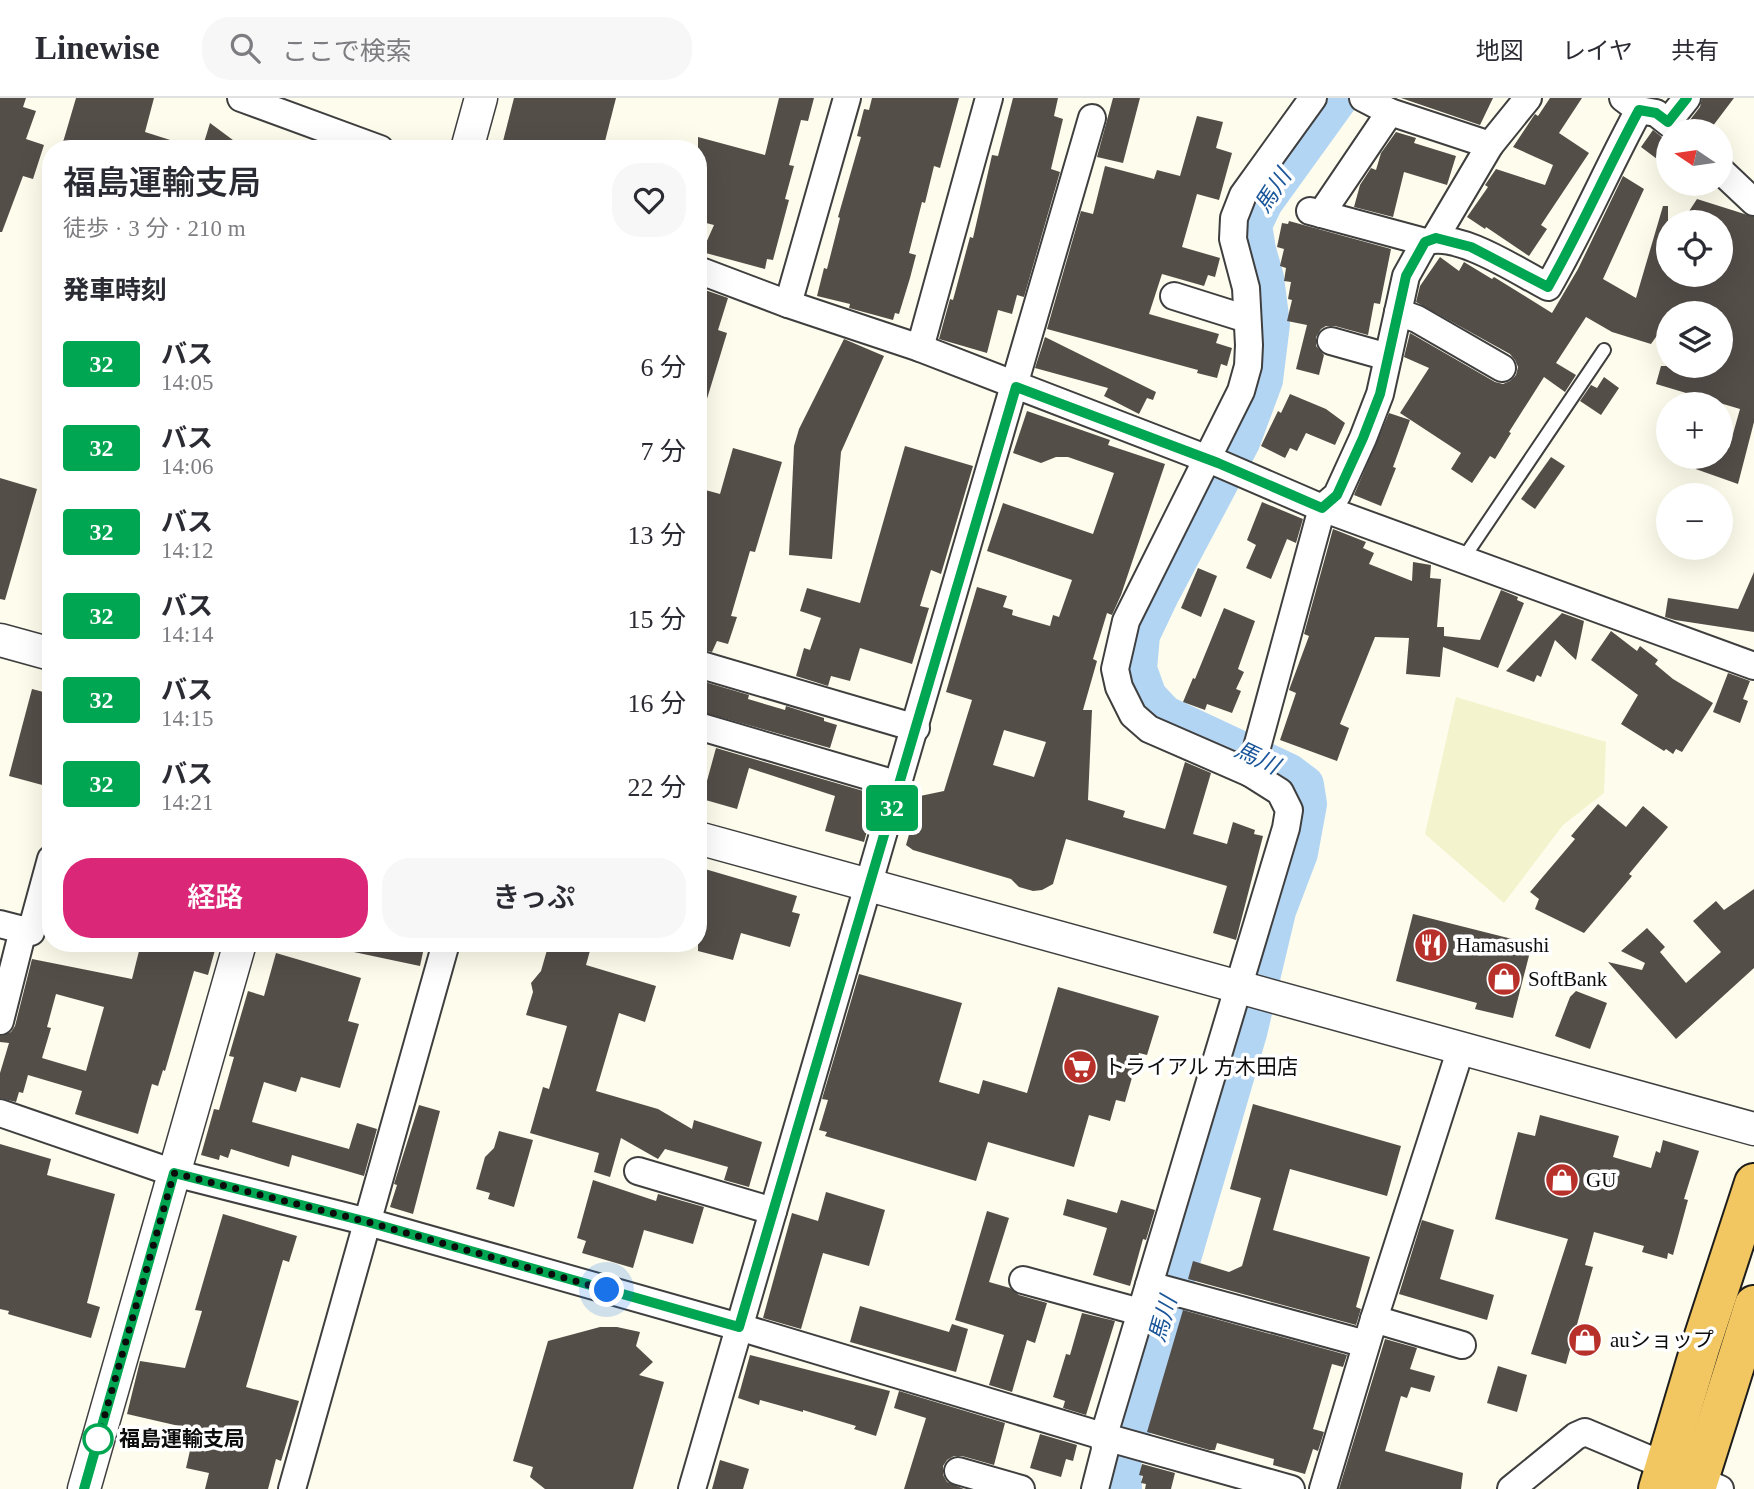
<!DOCTYPE html>
<html lang="ja">
<meta charset="utf-8">
<style>
:root{--surface:#fff;--page:#f7f7f7;--text:#2b2b33;--muted:#7c7c81;--line:#e1e1e2;--accent:#db2777}
body{margin:0;font-family:"Times New Roman","Noto Sans JP",serif;background:var(--page);color:var(--text);height:100vh;display:flex;flex-direction:column;font-size:26px;white-space:nowrap}
*{box-sizing:border-box;margin:0}
p{font-size:23px;color:var(--muted)}
.icon{flex:none;width:38px;height:38px;fill:none;stroke:currentColor;stroke-width:2;stroke-linecap:round;stroke-linejoin:round}
.map{position:relative;flex:1;overflow:hidden}
.sheet{position:absolute;left:42px;top:42px;width:665px;height:812px;display:flex;flex-direction:column;background:var(--surface);border-radius:28px;box-shadow:0 7px 28px #0002}
.sheet>*{flex:none}
.badge{padding:0 14px;border-radius:5px;font-size:24px;line-height:46px}
.needle{width:46px;rotate:283deg}
.fabs{position:absolute;left:1656px;top:21px;display:grid;gap:14px}
.fabs a{display:grid;place-items:center;width:77px;height:77px;border-radius:50%;background:var(--surface);box-shadow:0 7px 28px #0002;font-size:35px}
.you{position:absolute;width:35px;height:35px;margin:-18px;border:5px solid #fff;border-radius:50%;background:#1a73e8;box-shadow:0 0 0 10px #1a73e833}
.map>.badge{position:absolute;translate:-50% -50%;box-shadow:0 0 0 4px #fff}
h2{padding:0 21px;font-size:26px;line-height:63px}
.round{display:grid;place-items:center;flex:none;width:74px;height:74px;border-radius:28px;background:var(--page)}
.head{display:flex;align-items:center;justify-content:space-between;height:119px;padding:0 21px}
h1{font-size:33px;font-weight:600;line-height:52px}
.primary-button{display:flex;gap:14px;margin-top:auto;padding:14px 21px}
.primary-button a{flex:1;height:80px;border-radius:28px;background:var(--accent);color:#fff;font-size:28px;font-weight:600;line-height:80px;text-align:center}
.primary-button a+a{background:var(--page);color:var(--text)}
ul{padding:0;list-style:none}
li{display:flex;align-items:center;gap:21px;height:84px;padding:0 21px}
li div{flex:1}
li b{display:block;font-size:26px}
li em{font-style:normal}
li .badge{min-width:77px;font-weight:700;text-align:center}
header{display:flex;align-items:center;gap:42px;box-sizing:border-box;height:98px;padding:0 35px;background:var(--surface);border-bottom:2px solid var(--line)}
header strong{font-size:33px}
nav{display:flex;gap:38px;margin-inline-start:auto;font-size:24px}
.search{width:490px;height:63px;background:var(--page);display:flex;align-items:center;gap:18px;box-sizing:border-box;padding:0 24px;border-radius:28px;color:var(--muted);font-size:26px}
.map>svg:first-child{display:block}
.farmland{fill:#f3f3cd}
.lines{fill:none;stroke-linecap:round;stroke-linejoin:round}
.river{stroke:#b3d5f4;stroke-width:40}
.building{fill:#544e49;fill-rule:evenodd}
.service-casing{stroke:#3f3f3f;stroke-width:16}
.minor-casing{stroke:#3f3f3f;stroke-width:30}
.tertiary-casing{stroke:#3f3f3f;stroke-width:35}
.trunk-casing{stroke:#1d1d1d;stroke-width:42}
.service{stroke:#fff;stroke-width:12}
.minor{stroke:#fff;stroke-width:26}
.tertiary{stroke:#fff;stroke-width:32}
.trunk{stroke:#f2c660;stroke-width:38}
.line-casing{stroke:#fff;stroke-width:16}
.line{stroke:#00a651;stroke-width:10}
.walk{stroke:#0c0c0c;stroke-width:7;stroke-dasharray:0 12.6}
.stop-dot{fill:#fff;stroke:#00a651;stroke-width:3.5}
.labels{text-anchor:middle;dominant-baseline:central;stroke-width:7;stroke-linejoin:round;paint-order:stroke}
.poi-label{font-size:21px;fill:#0c0c0c;stroke:#fff;text-anchor:start}
.stop-label{font-size:21px;font-weight:bold;fill:#0c0c0c;stroke:#fff;text-anchor:start}
.water-label{font-size:23px;font-style:italic;fill:#1a5699;stroke:#fff}
</style>
<header>
<strong>Linewise</strong>
<div class="search"><svg class="icon" aria-label="search" viewBox="0 0 24 24"><circle cx="10" cy="10" r="6"/><path d="M15 15l6 6"/></svg>ここで検索</div>
<nav><a>地図</a><a>レイヤ</a><a>共有</a></nav>
</header>
<div class="map">
<svg width="1754" height="1391" viewBox="0 0 1754 1391">
<rect width="100%" height="100%" fill="#fefcec"/>
<polygon class="farmland" points="1456,599 1606,644 1604,695 1563,727 1504,805 1425,736"/>
<g class="lines">
<polyline class="river" points="1122,1391 1121,1365 1247,935 1276,813 1298,755 1307,706 1304,687 1288,675 1164,617 1147,599 1137,571 1140,537 1159,497 1240,344 1263,282 1270,226 1264,180 1256,152 1252,127 1263,104 1338,0"/>
</g>
<g class="building">
<polygon points="0,0 26,0 23,9 36,13 26,41 44,47 33,81 23,78 2,134 0,134"/>
<polygon points="76,0 154,0 145,34 186,47 186,51 61,51"/>
<polygon points="514,0 616,0 603,51 501,51"/>
<polygon points="779,0 814,0 808,23 801,22 789,67 794,68 785,101 789,102 773,162 767,161 765,171 702,154 714,127 698,123 698,39 765,57"/>
<polygon points="872,0 959,0 940,70 934,68 925,105 922,104 909,155 916,157 910,180 899,216 895,215 893,222 849,210 850,206 817,198 824,170 827,171 840,120 838,119 861,39 857,38 864,11 869,12"/>
<polygon points="1013,0 1058,0 1054,18 1063,21 1051,71 1060,74 1024,199 1017,197 1012,216 998,212 987,255 939,241 950,201 953,202 970,139 973,140 992,57 998,58"/>
<polygon points="1113,0 1140,0 1123,65 1097,59"/>
<polygon points="1401,0 1493,0 1480,27"/>
<polygon points="1550,0 1582,0 1559,35 1589,55 1541,127 1547,131 1529,158 1486,129 1485,131 1467,119 1488,89 1485,87 1496,71 1545,87 1553,67 1513,49 1535,16 1538,18"/>
<polygon points="1702,0 1734,0 1709,33 1695,33 1690,22 1700,9"/>
<polygon points="1197,18 1223,24 1216,50 1232,55 1219,102 1197,96 1182,149 1220,160 1215,179 1208,177 1204,188 1162,176 1149,216 1219,236 1216,245 1232,250 1227,268 1221,266 1217,280 1197,275 1198,272 1047,231 1081,113 1093,116 1105,68 1154,81 1157,72 1180,78"/>
<polygon points="210,25 245,51 202,51"/>
<polygon points="1653,32 1668,44 1668,57 1660,54 1657,61 1641,49"/>
<polygon points="1396,34 1416,40 1414,45 1456,58 1447,87 1404,74 1393,119 1354,109 1360,87 1371,70 1376,72 1381,55"/>
<polygon points="1623,78 1644,91 1603,181 1636,200 1663,108 1668,108 1668,177 1720,177 1720,124 1682,124 1697,101 1754,119 1754,324 1738,386 1673,363 1673,359 1720,359 1720,347 1729,350 1740,311 1656,286 1661,268 1720,268 1720,215 1676,215 1678,208 1673,215 1668,215 1668,222 1651,246 1612,234 1586,219 1556,265 1576,277 1565,294 1544,279 1509,334 1511,335 1495,361 1490,358 1472,385 1451,371 1461,355 1400,315 1429,270 1404,259 1410,235 1495,284 1503,286 1510,283 1516,277 1518,269 1515,262 1510,256 1416,204 1420,188 1440,159 1459,173 1464,164 1492,181 1494,179 1552,215 1578,171"/>
<polygon points="1289,123 1391,151 1380,206 1374,205 1368,237 1335,228 1326,228 1321,231 1316,239 1316,248 1324,257 1319,277 1296,271 1307,227 1287,223 1292,202 1288,201 1291,184 1284,183 1286,170 1280,168 1284,151 1277,149 1282,125 1288,126"/>
<polygon points="702,191 728,200 718,232 727,235 703,314 698,314 698,202"/>
<polygon points="1045,239 1156,294 1153,302 1147,300 1139,316 1104,298 1108,290 1035,270"/>
<polygon points="844,241 884,258 841,354 832,461 789,457 794,348 799,331"/>
<polygon points="1604,279 1619,290 1601,317 1580,303 1591,287 1597,290"/>
<polygon points="1290,296 1326,311 1345,325 1335,347 1306,335 1297,353 1290,350 1285,360 1261,348 1278,313 1281,315"/>
<path d="M1027 313 1110 342 1108 347 1165 366 1121 497 1112 517 1107 515 1093 561 1097 563 1083 612H1092L1088 702 1125 713 1123 719 1165 731 1185 664 1211 675 1193 736 1227 746 1233 724 1255 732 1254 736 1263 738 1236 842 1213 835 1227 788 1156 767 1066 741 1053 786 1042 792 1033 793 1019 789 1011 781 913 752 906 747 920 698 944 693 972 602 946 594 977 489 1007 498 1003 509 1013 512 1012 517 1050 528 1053 517 1059 519 1072 482 987 453 1003 405 1093 436 1114 375 1068 359H1056L1041 365 1013 355ZM1004 632 1046 644 1034 679 993 667Z"/>
<polygon points="1389,315 1410,322 1393,369 1396,370 1381,408 1354,397"/>
<polygon points="905,348 973,368 941,476 931,472 920,508 929,510 912,566 860,550 850,583 831,578 828,588 796,578 804,550 810,552 821,520 800,513 807,490 860,505"/>
<polygon points="733,350 782,364 755,454 750,453 731,518 737,519 728,546 717,543 712,554 698,551 698,390 720,396"/>
<polygon points="1551,359 1565,368 1535,411 1521,401"/>
<polygon points="0,380 37,391 5,502 0,501"/>
<polygon points="1262,404 1303,421 1296,445 1287,441 1271,481 1246,470 1256,447 1247,442"/>
<polygon points="1333,431 1366,444 1363,450 1374,455 1369,466 1412,483 1413,464 1431,467 1430,480 1441,481 1437,529 1444,529 1444,538 1480,542 1501,492 1518,499 1517,502 1524,505 1498,570 1443,549 1440,579 1406,576 1409,540 1375,539 1340,626 1349,630 1337,663 1280,642 1296,595 1289,592 1309,538 1304,536"/>
<polygon points="1198,470 1217,478 1201,519 1181,510"/>
<polygon points="1754,474 1754,534 1675,522 1665,519 1668,500 1738,511"/>
<polygon points="1224,510 1255,523 1238,571 1244,574 1236,591 1241,593 1232,615 1207,606 1205,612 1183,604 1193,580 1195,581"/>
<polygon points="1562,515 1584,523 1576,562 1555,542 1541,579 1537,577 1534,584 1506,573"/>
<polygon points="1611,533 1637,553 1640,548 1658,562 1655,566 1673,581 1713,605 1682,654 1676,651 1673,656 1666,651 1664,653 1621,626 1638,597 1591,562"/>
<polygon points="1728,575 1750,583 1743,601 1748,603 1740,625 1713,614"/>
<polygon points="698,582 749,597 748,601 785,612 786,608 824,620 824,623 837,627 830,650 698,613"/>
<polygon points="32,591 51,596 51,671 46,688 9,678"/>
<polygon points="716,650 877,697 864,744 825,733 835,698 749,670 737,711 702,701"/>
<polygon points="1598,706 1626,729 1643,708 1668,729 1629,776 1632,778 1584,835 1535,811 1539,801 1530,794 1575,741 1571,738"/>
<polygon points="698,769 797,798 792,814 800,816 790,849 741,835 733,862 698,853"/>
<polygon points="1754,791 1754,870 1676,941 1608,864 1642,872 1645,865 1621,853 1647,830 1665,849 1660,854 1686,885 1721,854 1693,823 1716,803 1724,812"/>
<polygon points="1413,816 1532,846 1513,920 1475,911 1477,905 1396,883"/>
<path d="M141 845H217L208 877 194 873 165 973 163 972 158 988 152 986 138 1036 75 1016 82 993 28 977 23 995 19 994 16 1004 0 1000V975L9 945 0 944V938L11 934 15 928 32 861 132 881ZM56 896 104 909 86 973 42 960 51 930 47 929Z"/>
<polygon points="350,845 425,845 420,868 349,853"/>
<polygon points="549,845 579,845 591,849 586,867 656,888 645,924 619,915 596,993 658,1011 692,1031 694,1022 762,1044 749,1089 724,1082 728,1069 665,1051 658,1061 621,1040 610,1079 594,1074 599,1055 530,1035 543,989 549,991 567,928 526,917 533,894 531,885 541,873"/>
<polygon points="276,855 361,880 348,923 359,926 340,990 301,979 296,994 264,984 252,1024 349,1051 357,1025 377,1031 364,1078 292,1057 289,1069 231,1051 228,1060 220,1057 219,1062 201,1057 214,1011 219,1012 234,959 229,958 248,893 264,898"/>
<polygon points="859,876 962,905 939,984 979,996 983,982 1027,995 1058,889 1159,918 1147,957 1139,955 1125,1004 1116,1002 1110,1023 1089,1017 1074,1069 988,1044 976,1083 825,1038 827,1034 819,1032 828,1002 822,1001"/>
<polygon points="1576,893 1607,905 1590,951 1555,938 1570,899"/>
<polygon points="1253,1006 1401,1048 1387,1098 1290,1071 1273,1132 1370,1159 1356,1209 1361,1211 1356,1227 1188,1181 1193,1163 1229,1174 1242,1168 1261,1100 1230,1091"/>
<polygon points="419,1007 440,1013 413,1116 390,1109 397,1087 394,1086"/>
<polygon points="1540,1017 1619,1038 1613,1059 1651,1070 1656,1053 1660,1055 1663,1042 1699,1053 1684,1101 1688,1102 1673,1157 1668,1155 1667,1161 1642,1154 1644,1148 1594,1134 1585,1167 1593,1169 1566,1266 1531,1256 1568,1141 1495,1121 1518,1034 1535,1038"/>
<polygon points="499,1033 533,1042 514,1109 488,1101 490,1095 476,1091 485,1059 494,1050"/>
<polygon points="0,1046 51,1061 47,1077 115,1096 87,1205 100,1209 91,1240 8,1216 9,1213 0,1211"/>
<polygon points="593,1082 656,1103 658,1096 704,1109 693,1146 644,1132 633,1170 582,1155 586,1143 577,1140"/>
<polygon points="826,1094 885,1112 869,1168 823,1155 801,1231 763,1220 792,1115 818,1123"/>
<polygon points="1067,1101 1117,1115 1121,1102 1155,1112 1146,1142 1143,1141 1130,1188 1093,1177 1107,1130 1063,1117"/>
<polygon points="987,1113 1009,1120 989,1184 1010,1190 1019,1197 1047,1205 1035,1245 1027,1242 1012,1294 989,1287 1004,1237 955,1222"/>
<polygon points="223,1116 297,1138 289,1164 283,1162 246,1289 299,1303 281,1363 276,1361 268,1391 205,1391 209,1375 186,1370 194,1335 178,1331 179,1328 127,1316 140,1263 185,1270 202,1213 195,1212"/>
<polygon points="1422,1122 1454,1132 1440,1181 1494,1197 1487,1222 1399,1196"/>
<polygon points="860,1208 949,1234 952,1226 968,1231 956,1274 850,1244"/>
<polygon points="1183,1212 1347,1257 1343,1269 1332,1266 1313,1331 1324,1334 1318,1353 1313,1351 1305,1376 1273,1367 1274,1361 1217,1345 1215,1352 1209,1352 1147,1334"/>
<polygon points="1082,1215 1115,1223 1086,1317 1063,1310 1065,1303 1053,1299 1066,1256 1070,1257"/>
<polygon points="600,1229 617,1229 640,1234 636,1248 653,1264 639,1277 664,1284 633,1391 545,1391 530,1379 533,1369 513,1363 548,1243"/>
<polygon points="1385,1241 1417,1250 1410,1271 1435,1278 1430,1294 1411,1289 1407,1300 1401,1298 1385,1353 1463,1375 1461,1391 1339,1391"/>
<polygon points="750,1257 890,1293 876,1338 854,1331 856,1328 803,1312 803,1314 760,1302 759,1307 738,1300"/>
<polygon points="1498,1268 1527,1277 1517,1314 1487,1305"/>
<polygon points="899,1293 1005,1325 994,1367 962,1358 954,1358 947,1362 943,1368 943,1377 947,1384 964,1391 904,1391 926,1320 894,1310"/>
<polygon points="1040,1336 1077,1347 1073,1363 1066,1361 1061,1379 1030,1370"/>
<polygon points="720,1362 749,1371 743,1391 712,1391"/>
<polygon points="1142,1366 1175,1375 1171,1391 1145,1391 1146,1386 1141,1385 1143,1378 1139,1377"/>
</g>
<g class="lines">
<g class="service-casing">
<polyline id="service" points="1463,461 1604,252"/>
</g>
<g class="minor-casing">
<g id="minor">
<polyline points="241,0 380,51"/>
<polyline points="1363,0 1390,14 1490,47"/>
<polyline points="1639,12 1656,15 1679,33"/>
<polyline points="1668,24 1687,0"/>
<polyline points="1720,72 1754,104"/>
<path d="M1310 113 1425 144C1457 132 1519 174 1548 189 1581 132 1607 71 1639 12L1623 0"/>
<polyline points="1321,116 1390,14"/>
<polyline points="1435,140 1490,47 1528,0"/>
<polyline points="698,172 788,206 920,250 1218,365 1322,410 1754,568"/>
<polyline points="1174,198 1247,221"/>
<polyline points="788,206 847,0"/>
<polyline points="1398,214 1417,221 1502,270"/>
<polyline points="1331,243 1388,259"/>
<polyline points="920,250 989,0"/>
<polyline points="698,566 916,630"/>
<polyline points="698,628 899,687"/>
<polyline points="1250,675 1322,410 1337,397 1363,340 1380,296 1406,178 1425,144"/>
<polyline points="0,826 31,834 51,761"/>
<polyline points="0,923 23,832"/>
<polyline points="0,1015 174,1075 368,1124 739,1229 1116,1342 1291,1391"/>
<polyline points="638,1073 773,1113"/>
<polyline points="1023,1182 1140,1214"/>
<polyline points="1149,1187 1366,1246"/>
<polyline points="1374,1221 1461,950"/>
<polyline points="958,1373 1021,1391"/>
<polyline points="292,1391 446,845"/>
<polyline points="692,1391 1092,20"/>
<polyline points="1095,1391 1105,1352 1104,1337 1286,730 1289,712 1280,694 1250,675 1149,631 1133,617 1119,589 1115,571 1126,523 1241,293 1248,268 1249,247 1246,190 1233,141 1234,120 1243,97 1313,0"/>
<polyline points="1323,1391 1374,1221 1462,1247"/>
<polyline points="1511,1391 1576,1338 1585,1334 1720,1391"/>
</g>
</g>
<g class="tertiary-casing">
<g id="tertiary">
<polyline points="467,51 481,0"/>
<polyline points="0,542 51,556"/>
<polyline points="698,740 1754,1031"/>
<polyline points="84,1391 240,845"/>
</g>
</g>
<g class="trunk-casing">
<g id="trunk">
<polyline points="1658,1391 1700,1250 1754,1085"/>
<polyline points="1696,1391 1754,1207"/>
</g>
</g>
<use href="#service" class="service"/>
<use href="#minor" class="minor"/>
<use href="#tertiary" class="tertiary"/>
<use href="#trunk" class="trunk"/>
</g>
<g class="lines">
<g class="line-casing">
<path id="line" d="M84 1391 174 1075 368 1124 739 1229 1016 289 1218 365 1322 410 1337 397 1363 340 1380 296 1406 178 1425 144 1436 140 1471 149 1548 189C1581 131 1607 71 1639 12L1656 15 1668 24 1687 0"/>
</g>
<use href="#line" class="line"/>
<polyline class="walk" points="98,1341 174,1075 368,1124 607,1192"/>
</g>
<defs>
<g id="restaurant-disc" transform="scale(1.75)"><circle r="9.5" fill="#b73029" stroke="#fff"/><path d="M-5-6h1v4h1v-4h1v4h1v-4h1v5L-1.5 .5V6h-2V.5L-5-1ZM5-6V6H3V1.5H1.5Q1.5-4 5-6Z" fill="#fff"/></g>
<g id="shop-disc" transform="scale(1.75)"><circle r="9.5" fill="#b73029" stroke="#fff"/><path d="M-5-2.5h2.3a2.7 3.5 0 0 1 5.4 0H5L5.5 6h-11ZM-1.5-2.5h3a1.5 2.3 0 0 0-3 0Z" fill="#fff"/></g>
<g id="supermarket-disc" transform="scale(1.75)"><circle r="9.5" fill="#b73029" stroke="#fff"/><path d="M-6-5.5h2.5l.6 2H6L4.5 2H-2.5L-4.4-4H-6ZM-1.5 3.2a1.3 1.3 0 1 0 .1 0ZM3 3.2a1.3 1.3 0 1 0 .1 0Z" fill="#fff"/></g>
</defs>
<g fill-rule="evenodd">
<use href="#restaurant-disc" x="1431" y="847"/>
<use href="#shop-disc" x="1504" y="881"/>
<use href="#supermarket-disc" x="1080" y="969"/>
<use href="#shop-disc" x="1562" y="1082"/>
<use href="#shop-disc" x="1585" y="1242"/>
</g>
<circle class="stop-dot" cx="98" cy="1341" r="14"/>
<g class="labels">
<g class="poi-label">
<text x="1456" y="847">Hamasushi</text>
<text x="1528" y="881">SoftBank</text>
<text x="1104" y="969">トライアル 方木田店</text>
<text x="1586" y="1082">GU</text>
<text x="1610" y="1242">auショップ</text>
</g>
<g class="stop-label">
<text x="119" y="1341">福島運輸支局</text>
</g>
<g class="water-label">
<text transform="translate(1273 93) rotate(-57)">馬川</text>
<text transform="translate(1257 660) rotate(25)">馬川</text>
<text transform="translate(1163 1221) rotate(-74)">馬川</text>
</g>
</g>
</svg>
<div class="fabs">
<a><svg class="needle" viewBox="-14 -14 28 28"><path d="M0-13l5 13h-10z" fill="#e53935"/><path d="M0 13l5-13h-10z" fill="#7c7c81"/></svg></a>
<a><svg class="icon" aria-label="locate" viewBox="0 0 24 24"><circle cx="12" cy="12" r="6"/><path d="M12 2v4M12 18v4M2 12h4M18 12h4"/></svg></a>
<a><svg class="icon" aria-label="layers" viewBox="0 0 24 24"><path d="M12 4l9 5-9 5-9-5zM3 14l9 5 9-5"/></svg></a>
<a>+</a>
<a>−</a>
</div>
<div class="you" style="left:607px;top:1192px"></div>
<b class="badge" style="left:892px;top:710px;background:#00a651;color:#fff">32</b>
<section class="sheet">
<div class="head"><div><h1>福島運輸支局</h1><p>徒歩 · 3 分 · 210 m</p></div><a class="round"><svg class="icon" aria-label="heart" viewBox="0 0 24 24"><path d="M12 20l-8-8c-3-5 5-10 8-4 3-6 11-1 8 4z"/></svg></a></div>
<h2>発車時刻</h2>
<ul>
<li><span class="badge" style="background:#00a651;color:#fff">32</span><div><b>バス</b><p>14:05</p></div><em>6 分</em></li>
<li><span class="badge" style="background:#00a651;color:#fff">32</span><div><b>バス</b><p>14:06</p></div><em>7 分</em></li>
<li><span class="badge" style="background:#00a651;color:#fff">32</span><div><b>バス</b><p>14:12</p></div><em>13 分</em></li>
<li><span class="badge" style="background:#00a651;color:#fff">32</span><div><b>バス</b><p>14:14</p></div><em>15 分</em></li>
<li><span class="badge" style="background:#00a651;color:#fff">32</span><div><b>バス</b><p>14:15</p></div><em>16 分</em></li>
<li><span class="badge" style="background:#00a651;color:#fff">32</span><div><b>バス</b><p>14:21</p></div><em>22 分</em></li>
</ul>
<div class="primary-button"><a>経路</a><a>きっぷ</a></div>
</section>
</div>
